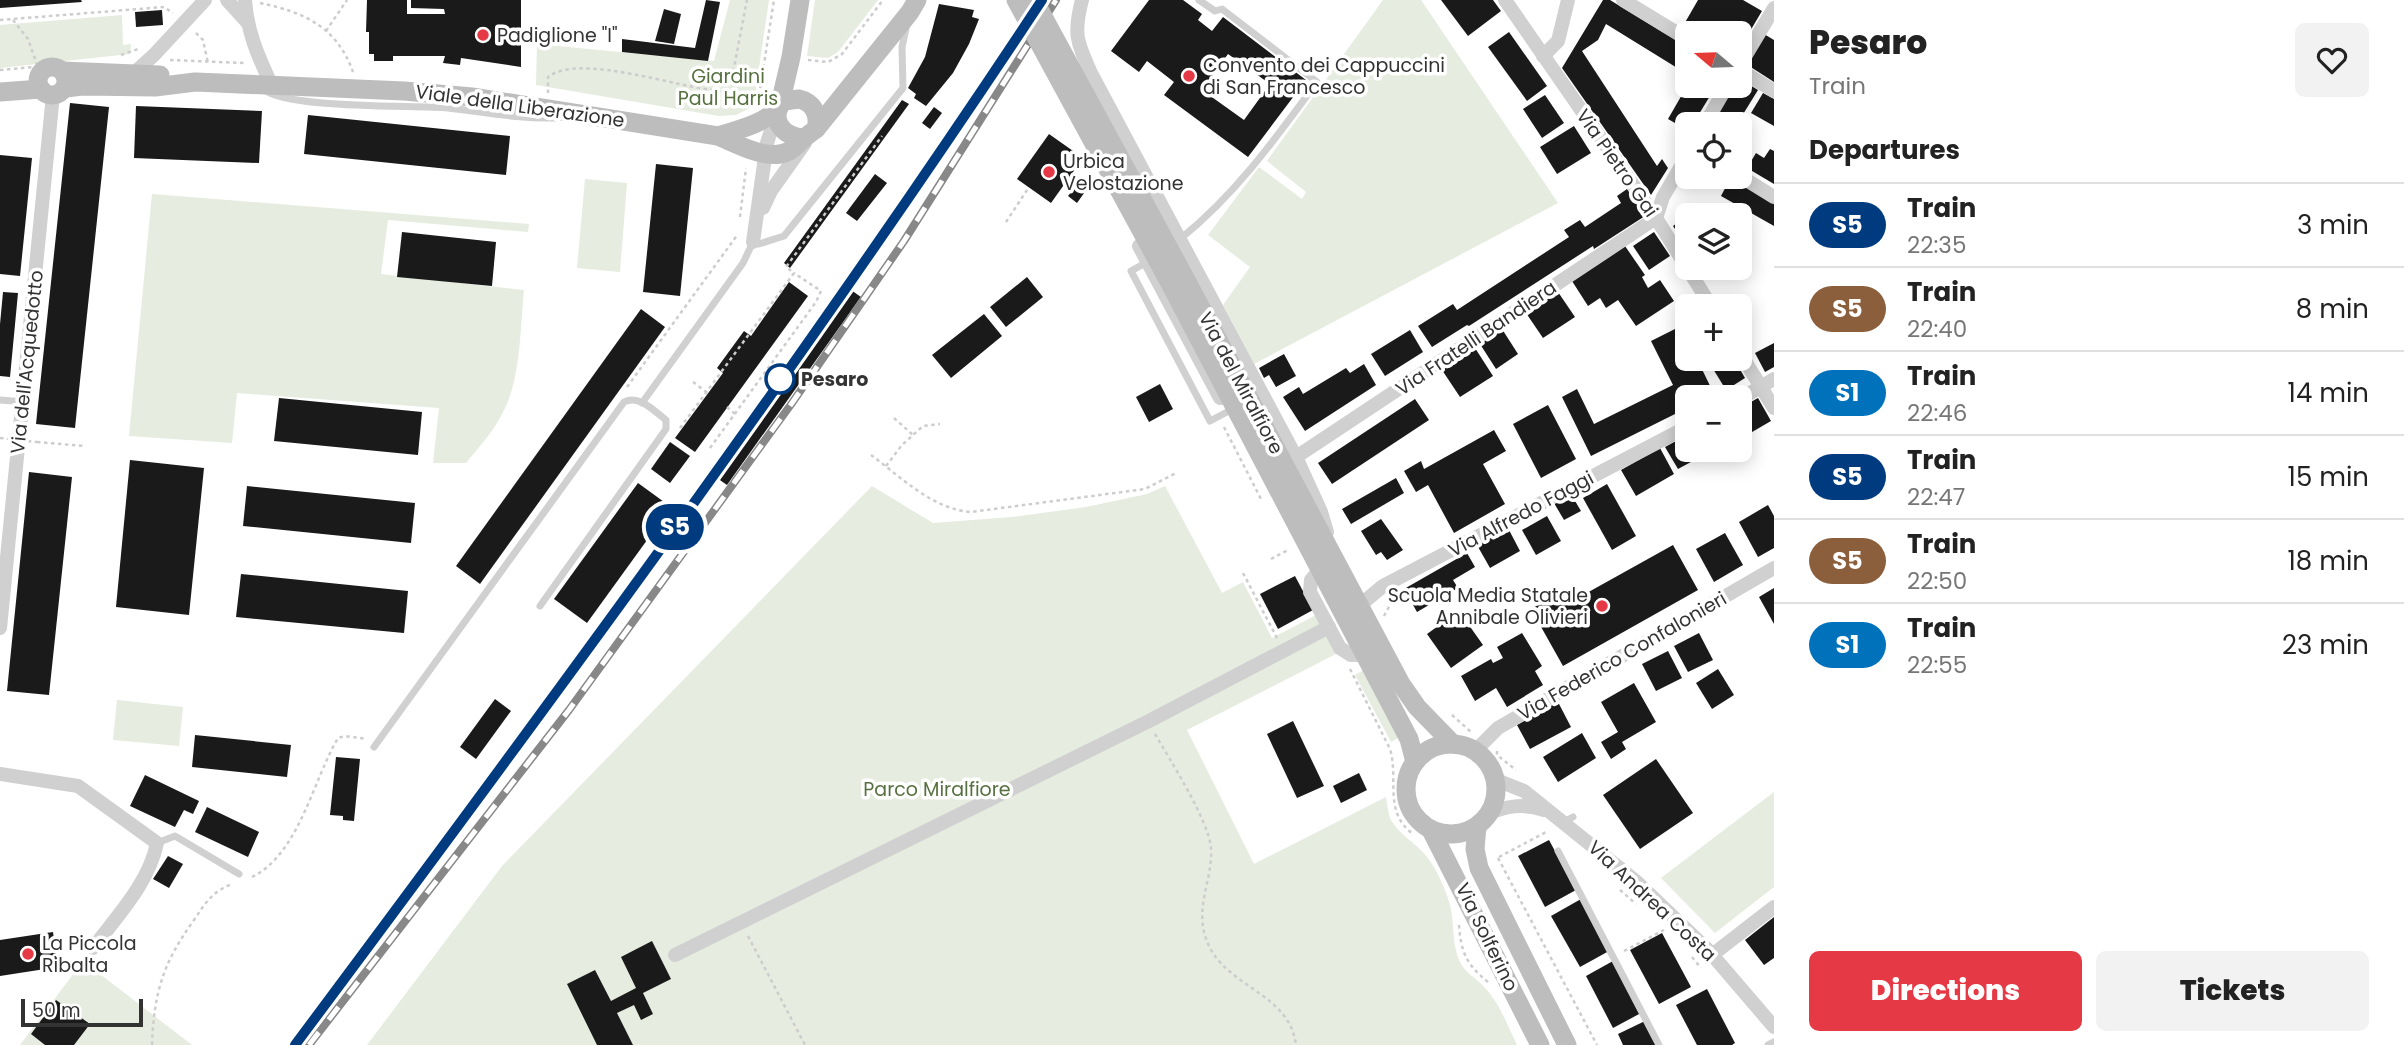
<!DOCTYPE html>
<meta charset="utf-8">
<style>
:root{--surface:#fff;--page:#f2f2f2;--text:#222;--muted:#767676;--line:#e0e0e0;--accent:#e63946}
body{margin:0;font-family:Poppins,sans-serif;background:var(--page);color:var(--text);height:100vh;display:flex;flex-direction:column;font-size:26px;white-space:nowrap}
*{box-sizing:border-box;margin:0}
p{font-size:23px;color:var(--muted)}
.icon{flex:none;width:38px;height:38px;fill:none;stroke:currentColor;stroke-width:2;stroke-linecap:round;stroke-linejoin:round}
.map{position:relative;flex:1;overflow:hidden}
.drawer{display:flex;flex-direction:column;background:var(--surface);width:630px}
.drawer>*{flex:none}
.badge{padding:0 14px;border-radius:23px;font-size:24px;line-height:46px}
.needle{width:46px;rotate:289deg}
.tools{position:absolute;left:1675px;top:21px;display:grid;gap:14px}
.tools a{display:grid;place-items:center;width:77px;height:77px;border-radius:10px;background:var(--surface);box-shadow:0 4px 18px #0003;font-size:35px}
.scale{position:absolute;left:21px;bottom:18px;width:122px;box-sizing:border-box;padding-left:7px;border:4px solid #333;border-top:0;font-size:19px;line-height:24px;white-space:nowrap;color:#333;-webkit-text-stroke:5px #fff;paint-order:stroke}
.map>.badge{position:absolute;translate:-50% -50%;box-shadow:0 0 0 4px #fff}
h2{padding:0 35px;font-size:26px;line-height:63px}
.round{display:grid;place-items:center;flex:none;width:74px;height:74px;border-radius:10px;background:var(--page)}
.headline{display:flex;align-items:center;justify-content:space-between;height:119px;padding:0 35px}
h1{font-size:33px;font-weight:800;line-height:52px}
.button{display:flex;gap:14px;margin-top:auto;padding:14px 35px}
.button a{flex:1;height:80px;border-radius:10px;background:var(--accent);color:#fff;font-size:28px;font-weight:800;line-height:80px;text-align:center}
.button a+a{background:var(--page);color:var(--text)}
ul{padding:0;list-style:none}
li{display:flex;align-items:center;gap:21px;height:84px;padding:0 35px;border-top:2px solid var(--line)}
li div{flex:1}
li b{display:block;font-size:26px}
li em{font-style:normal}
li .badge{min-width:77px;font-weight:700;text-align:center}
main{display:flex;flex:1;min-height:0}
.map>svg:first-child{display:block}
.green{fill:#e6ecdf}
.building{fill:#1a1a1a;fill-rule:evenodd}
.lines{fill:none;stroke-linecap:round;stroke-linejoin:round}
.path{stroke:#cdcdcd;stroke-width:2.5;stroke-dasharray:3.5 3.5;stroke-linecap:butt}
.lane{stroke:#d0d0d0;stroke-width:7}
.street{stroke:#d0d0d0;stroke-width:14}
.secondary{stroke:#bdbdbd;stroke-width:19}
.rail-casing{stroke:#888;stroke-width:8}
.rail{stroke:#fff;stroke-width:5;stroke-dasharray:16;stroke-linecap:butt}
.path-bridge{stroke:#cdcdcd;stroke-width:2.5;stroke-dasharray:3.5 3.5;stroke-linecap:butt}
.secondary-bridge{stroke:#bdbdbd;stroke-width:19}
.line-casing{stroke:#fff;stroke-width:16}
.line{stroke:#003b80;stroke-width:10}
.poi-dot{fill:#e63946;stroke:#fff;stroke-width:2.5}
.stop-dot{fill:#fff;stroke:#003b80;stroke-width:3.5}
.labels{text-anchor:middle;dominant-baseline:central;stroke-width:7;stroke-linejoin:round;paint-order:stroke}
.poi-label{font-size:19px;fill:#333;stroke:#fff;text-anchor:start}
.park-label{font-size:19px;fill:#56703f;stroke:#fff}
.street-label{font-size:19px;fill:#333;stroke:#fff}
.stop-label{font-size:19px;font-weight:bold;fill:#333;stroke:#fff;text-anchor:start}
</style>
<main>
<div class="map">
<svg width="1774" height="1045" viewBox="0 0 1774 1045">
<rect width="100%" height="100%" fill="#fff"/>
<g class="green">
<polygon points="730,0 769,0 755,95 750,108 736,115 719,116 536,85 537,44 714,61"/>
<polygon points="815,0 878,0 838,52 828,58 807,56"/>
<polygon points="1383,0 1421,0 1558,203 1254,364 1223,305 1250,267 1208,235 1259,167 1302,199 1306,192 1267,161"/>
<polygon points="122,15 123,45 131,44 130,54 0,68 0,25"/>
<polygon points="585,179 627,183 620,272 577,268"/>
<path d="M152 194 529 224 528 232 388 220 381 274 524 290C520 328 521 381 502 414 493 432 479 447 466 463H433L439 408 237 393 232 443 129 436Z"/>
<path d="M872 486 933 523 1012 517 1086 507 1147 494 1165 486 1222 593 1243 582 1272 638 1316 615 1336 654 1187 730 1254 864 1386 797C1387 803 1388 812 1390 818 1399 836 1419 844 1430 861 1438 873 1446 890 1450 905 1455 923 1451 944 1460 962 1466 974 1478 979 1486 989 1500 1004 1508 1027 1517 1045H367L502 866Z"/>
<polygon points="1365,669 1402,736 1391,742 1355,675"/>
<polygon points="117,700 183,707 179,746 113,740"/>
<polygon points="1774,792 1774,887 1715,933 1661,878"/>
<polygon points="83,961 192,1045 20,1045"/>
</g>
<g class="building">
<polygon points="0,0 81,0 82,2 0,8"/>
<polygon points="367,0 407,0 407,14 445,14 444,9 411,8 411,0 521,0 521,67 461,58 460,65 443,63 445,56 393,56 393,61 374,61 374,54 369,54 369,32 366,32"/>
<polygon points="706,0 720,2 708,61 622,52 622,39 695,48"/>
<path d="M1149 0H1183L1202 14 1198 20 1212 31 1223 17 1306 80 1248 157 1164 95 1174 82 1147 61 1139 72 1111 51ZM1228 54 1270 84 1244 120 1202 90Z"/>
<polygon points="1441,0 1493,0 1501,11 1468,36"/>
<polygon points="1603,0 1610,0 1687,47 1687,74 1606,24 1598,40 1582,51 1657,166 1662,159 1668,168 1651,195 1562,68"/>
<polygon points="1698,0 1743,0 1762,11 1740,48 1740,33 1695,33 1683,26"/>
<polygon points="939,4 974,10 972,17 979,19 969,44 953,73 926,106 914,98 916,94 908,88 925,57"/>
<polygon points="664,9 681,14 674,44 655,41"/>
<polygon points="162,10 163,25 136,27 135,12"/>
<polygon points="1509,32 1547,86 1527,101 1488,47"/>
<polygon points="1764,34 1774,40 1774,82 1746,64"/>
<polygon points="1740,79 1758,90 1737,124 1710,124 1733,86 1740,86"/>
<polygon points="1687,86 1716,86 1693,124 1687,124 1687,130 1668,119"/>
<polygon points="1763,93 1774,99 1774,126 1751,113"/>
<polygon points="1545,95 1564,123 1542,138 1523,109"/>
<polygon points="902,100 909,104 790,268 784,263"/>
<polygon points="70,103 109,107 75,428 36,424"/>
<polygon points="136,106 262,111 259,163 134,158"/>
<polygon points="934,107 942,113 930,129 922,123"/>
<polygon points="308,115 510,136 506,175 304,154"/>
<polygon points="1574,126 1591,153 1557,174 1540,147"/>
<polygon points="1049,134 1083,158 1051,203 1017,179"/>
<polygon points="1770,149 1774,151 1774,184 1747,168 1756,153 1764,158"/>
<polygon points="0,155 32,158 20,276 0,274"/>
<polygon points="656,164 693,168 680,296 643,292"/>
<polygon points="875,174 887,183 857,221 846,213"/>
<polygon points="1083,176 1092,182 1077,203 1068,196"/>
<polygon points="1731,177 1774,200 1774,226 1721,196"/>
<polygon points="1627,189 1645,216 1594,249 1593,246 1469,326 1467,325 1432,347 1418,326 1453,304 1457,310 1569,237 1564,230 1580,220 1585,227 1621,203 1617,196"/>
<polygon points="1687,216 1687,247 1673,226"/>
<polygon points="402,232 496,242 492,286 397,277"/>
<polygon points="1654,232 1670,256 1649,270 1633,246"/>
<polygon points="1625,246 1645,275 1642,277 1648,288 1660,280 1674,301 1636,326 1618,300 1606,308 1600,298 1588,306 1572,281"/>
<polygon points="1027,277 1043,297 1006,327 990,307"/>
<polygon points="789,282 808,296 695,452 675,438 723,373 717,368 744,331 751,336"/>
<polygon points="851,290 861,297 727,485 717,478"/>
<polygon points="3,292 18,293 10,377 0,376 0,324"/>
<polygon points="1558,292 1575,317 1543,338 1526,313"/>
<polygon points="1697,299 1702,306 1687,306 1687,325 1678,310"/>
<polygon points="641,309 665,327 480,584 456,566"/>
<polygon points="984,314 1002,336 951,378 932,355"/>
<polygon points="1681,326 1687,339 1687,359 1697,359 1714,394 1707,397 1687,397 1687,408 1591,456 1562,397 1577,389 1594,424 1673,385 1651,341"/>
<polygon points="1502,329 1518,354 1496,369 1480,344"/>
<polygon points="1410,330 1423,352 1385,376 1371,354"/>
<polygon points="1774,343 1774,367 1765,372 1755,353"/>
<polygon points="1475,348 1493,376 1460,397 1442,370"/>
<polygon points="1284,354 1296,376 1276,387 1269,375 1264,378 1259,368"/>
<polygon points="1707,359 1734,359 1745,378 1726,390"/>
<polygon points="1364,364 1376,385 1305,431 1283,397 1299,387 1303,394 1346,368 1350,373"/>
<polygon points="1160,384 1173,409 1149,422 1136,397"/>
<polygon points="279,398 422,412 418,455 274,441"/>
<polygon points="1758,398 1771,421 1740,439 1740,408"/>
<polygon points="1415,399 1429,420 1332,484 1318,463"/>
<polygon points="1548,405 1576,459 1541,478 1513,424"/>
<polygon points="1494,430 1506,451 1483,464 1505,504 1454,533 1428,485 1416,492 1404,471 1421,461 1424,469"/>
<polygon points="1687,435 1687,450 1713,450 1678,469 1665,447"/>
<polygon points="670,442 690,456 670,483 651,469"/>
<polygon points="1660,448 1674,474 1636,496 1621,470"/>
<polygon points="130,460 204,468 189,615 116,607"/>
<polygon points="29,472 72,477 49,695 7,691"/>
<polygon points="1396,478 1404,493 1351,524 1342,509"/>
<polygon points="638,483 671,507 587,623 554,599"/>
<polygon points="1607,484 1636,536 1612,550 1583,498"/>
<polygon points="247,486 415,503 411,543 243,526"/>
<polygon points="1571,494 1581,511 1564,520 1554,503"/>
<polygon points="1768,505 1774,516 1774,548 1758,557 1739,522"/>
<polygon points="1547,516 1561,541 1536,555 1522,530"/>
<polygon points="1381,519 1403,550 1387,560 1381,552 1376,555 1361,531"/>
<polygon points="1508,528 1520,551 1490,568 1477,545"/>
<polygon points="1725,533 1743,565 1714,582 1696,549"/>
<polygon points="1673,545 1698,590 1563,666 1531,609 1561,592 1567,604"/>
<polygon points="1467,553 1475,567 1453,580 1458,588 1417,612 1404,589"/>
<polygon points="241,574 408,591 404,633 236,617"/>
<polygon points="1295,576 1313,610 1278,629 1260,594"/>
<polygon points="1774,588 1774,624 1759,597"/>
<polygon points="1459,611 1483,645 1451,668 1427,634"/>
<polygon points="1522,633 1542,666 1535,671 1543,685 1507,707 1496,688 1475,701 1461,676 1491,659 1493,663 1503,658 1497,647"/>
<polygon points="1699,633 1713,660 1688,672 1674,646"/>
<polygon points="1668,651 1682,678 1656,691 1642,664"/>
<polygon points="1718,669 1734,695 1712,709 1696,683"/>
<polygon points="1634,683 1656,722 1622,742 1626,749 1611,759 1601,742 1618,732 1601,702"/>
<polygon points="495,699 511,711 476,759 460,747"/>
<polygon points="1558,702 1571,727 1530,749 1517,725"/>
<polygon points="1293,721 1324,786 1297,798 1267,734"/>
<polygon points="1582,733 1596,758 1558,782 1543,757"/>
<polygon points="195,735 291,745 287,777 192,767"/>
<polygon points="336,757 360,759 354,821 343,820 343,816 330,815"/>
<polygon points="1656,759 1693,813 1640,849 1603,795"/>
<polygon points="1359,773 1367,790 1341,803 1333,786"/>
<polygon points="145,775 199,801 193,814 184,810 175,827 130,806"/>
<polygon points="207,807 259,832 248,857 195,832"/>
<polygon points="1549,840 1576,890 1545,907 1518,856"/>
<polygon points="168,856 183,864 169,888 153,879"/>
<polygon points="1581,899 1609,951 1580,967 1551,916"/>
<polygon points="1774,917 1774,958 1764,965 1745,940"/>
<polygon points="53,932 58,967 0,976 0,940"/>
<polygon points="1662,933 1691,987 1659,1004 1630,950"/>
<polygon points="652,941 671,979 643,993 653,1014 641,1020 634,1005 617,1013 633,1045 597,1045 567,984 595,970 611,1001 636,988 621,957"/>
<polygon points="1613,961 1641,1013 1613,1028 1586,976"/>
<polygon points="1707,989 1735,1043 1732,1045 1697,1045 1676,1005"/>
<polygon points="56,1000 90,1024 74,1045 45,1045 31,1034"/>
<polygon points="1645,1021 1657,1045 1623,1045 1618,1034"/>
</g>
<g class="lines">
<g class="path">
<path d="M260 3C304 12 337 27 353 72"/>
<polyline points="0,20 164,7 173,13"/>
<polyline points="13,20 28,39 38,67"/>
<polyline points="326,31 347,0"/>
<polyline points="196,33 203,40 208,63"/>
<polyline points="121,55 138,49"/>
<polyline points="170,60 244,63"/>
<polyline points="808,60 828,62 842,54 883,0"/>
<polyline points="0,70 45,66"/>
<path d="M548 93V77C580 52 680 89 722 91L727 87 732 78 747 0"/>
<polyline points="758,102 774,0"/>
<polyline points="740,217 746,168"/>
<polyline points="1006,222 1029,187"/>
<polyline points="693,382 709,394"/>
<polyline points="627,387 738,234"/>
<polyline points="727,407 735,414"/>
<polyline points="894,418 913,435"/>
<polyline points="1224,427 1261,499"/>
<polyline points="680,428 794,273 786,267 882,136"/>
<polyline points="37,442 84,446"/>
<polyline points="710,448 816,302 821,291 794,273"/>
<path d="M871 455C901 477 932 509 971 512L1145 489 1176 473"/>
<polyline points="886,466 902,445 923,426 940,424"/>
<polyline points="1271,559 1288,550"/>
<polyline points="1243,573 1277,638"/>
<polyline points="1384,616 1392,601"/>
<path d="M1350 669 1390 749C1399 779 1383 812 1413 834"/>
<polyline points="1452,715 1471,732"/>
<path d="M1155 734C1170 760 1209 821 1211 848 1213 884 1191 910 1210 948 1231 988 1290 995 1296 1045"/>
<polyline points="1497,751 1497,755 1516,770"/>
<polyline points="1499,857 1548,831"/>
<polyline points="1498,858 1597,1045"/>
<path d="M252 877C299 854 313 780 338 738L345 736 367 739"/>
<polyline points="1620,890 1636,904"/>
<path d="M1459 925C1461 952 1466 964 1488 982"/>
<polyline points="748,936 805,1045"/>
<polyline points="1624,951 1664,930"/>
<polyline points="1692,957 1701,968"/>
<path d="M152 1045C154 992 163 963 194 920 206 902 212 892 232 884"/>
</g>
<g class="lane">
<path d="M263 89C287 109 410 105 448 108 484 112 519 119 555 118"/>
<path d="M1180 239C1235 195 1276 138 1317 82L1222 9 1215 11 1199 0"/>
<polyline points="1147,262 1131,271 1210,421 1227,412"/>
<polyline points="0,400 24,402"/>
<polyline points="642,403 743,263 753,242 759,244 784,236 903,88 902,47 907,24"/>
<path d="M374 747 624 402C639 394 654 411 666 420V429L540 606"/>
<polyline points="1564,822 1573,817"/>
<polyline points="157,843 175,836 239,874"/>
<polyline points="1558,851 1659,1045"/>
<polyline points="1768,1045 1774,1042"/>
</g>
<g class="street">
<polyline points="227,0 247,22"/>
<path d="M245 0C247 31 258 56 271 84"/>
<path d="M1082 0C1073 34 1077 42 1091 73L1296 457 1321 512 1327 532"/>
<polyline points="1505,0 1656,218 1711,306"/>
<polyline points="1623,0 1687,39"/>
<polyline points="1543,56 1558,41 1568,0"/>
<polyline points="1740,65 1774,8"/>
<polyline points="1740,70 1774,91"/>
<polyline points="134,73 154,55 205,0"/>
<polyline points="1705,124 1727,86"/>
<polyline points="1740,176 1774,197"/>
<polyline points="763,208 771,191 805,143"/>
<polyline points="1656,218 1663,197 1687,156"/>
<polyline points="753,242 767,143 776,115"/>
<polyline points="1139,246 1220,398"/>
<polyline points="1740,353 1774,408"/>
<polyline points="1740,399 1774,379"/>
<polyline points="1296,457 1656,218"/>
<polyline points="1316,563 1321,568 1311,580 1310,592 1340,648 1351,655 1365,655"/>
<polyline points="1359,606 1383,586 1687,427"/>
<polyline points="0,628 53,95"/>
<polyline points="1475,751 1498,728 1774,568"/>
<path d="M0 774 78 786 157 843C149 883 117 916 93 948"/>
<polyline points="1494,779 1524,791 1638,883 1708,950 1774,1027"/>
<path d="M1487 814C1507 806 1522 803 1544 810"/>
<polyline points="675,955 1149,721 1329,627"/>
<polyline points="1712,955 1774,907"/>
</g>
<g class="secondary">
<circle cx="52" cy="81" r="14"/>
<polyline points="62,71 160,75"/>
<path d="M65 88 83 86 155 87 195 82 404 91 472 97 718 136C737 144 767 161 787 152 794 149 799 143 804 138"/>
<polyline points="0,92 41,89"/>
<path d="M799 99C813 102 820 115 816 129L804 138C783 138 767 117 784 101Z"/>
<polyline points="780,104 791,57 800,0"/>
<polyline points="816,129 910,12 917,0"/>
<path d="M718 136C741 129 760 125 778 109"/>
<polyline points="1186,280 1401,684 1417,707 1453,744"/>
<polyline points="1172,287 1409,739 1415,762"/>
<circle cx="1451" cy="789" r="45"/>
<polyline points="1477,826 1475,849 1479,868 1567,1045"/>
<polyline points="1431,830 1540,1045"/>
</g>
<g class="rail-casing">
<g id="rail">
<path d="M295 1045C551 701 805 357 1042 0"/>
<polyline points="309,1045 569,710 792,403 904,241 1056,0"/>
</g>
</g>
<use href="#rail" class="rail"/>
<polyline class="path-bridge" points="0,438 37,442"/>
<g class="secondary-bridge">
<polyline points="1016,0 1172,287"/>
<polyline points="1034,0 1186,280"/>
</g>
</g>
<g class="lines">
<g class="line-casing">
<path id="line" d="M295 1045C551 702 806 357 1042 0"/>
</g>
<use href="#line" class="line"/>
</g>
<g class="poi-dot">
<circle cx="483" cy="35" r="7"/>
<circle cx="1189" cy="76" r="7"/>
<circle cx="1049" cy="172" r="7"/>
<circle cx="1602" cy="606" r="7"/>
<circle cx="28" cy="954" r="7"/>
</g>
<circle class="stop-dot" cx="780" cy="379" r="14"/>
<g class="labels">
<g class="poi-label">
<text x="497" y="35">Padiglione "I"</text>
<text x="1203" y="65">Convento dei Cappuccini<tspan x="1203" dy="22">di San Francesco</tspan></text>
<text x="1063" y="161">Urbica<tspan x="1063" dy="22">Velostazione</tspan></text>
<text x="1588" y="595" text-anchor="end">Scuola Media Statale<tspan x="1588" dy="22">Annibale Olivieri</tspan></text>
<text x="42" y="943">La Piccola<tspan x="42" dy="22">Ribalta</tspan></text>
</g>
<g class="park-label">
<text x="728" y="76">Giardini<tspan x="728" dy="22">Paul Harris</tspan></text>
<text x="937" y="789">Parco Miralfiore</text>
</g>
<g class="street-label">
<text transform="translate(520 106) rotate(8)">Viale della Liberazione</text>
<text transform="translate(1617 163) rotate(55)">Via Pietro Gai</text>
<text transform="translate(1476 338) rotate(-34)">Via Fratelli Bandiera</text>
<text transform="translate(27 362) rotate(-84)">Via dell'Acquedotto</text>
<text transform="translate(1241 383) rotate(62)">Via del Miralfiore</text>
<text transform="translate(1521 514) rotate(-28)">Via Alfredo Faggi</text>
<text transform="translate(1622 656) rotate(-30)">Via Federico Confalonieri</text>
<text transform="translate(1652 901) rotate(43)">Via Andrea Costa</text>
<text transform="translate(1487 937) rotate(64)">Via Solferino</text>
</g>
<g class="stop-label">
<text x="801" y="379">Pesaro</text>
</g>
</g>
</svg>
<div class="tools">
<a><svg class="needle" viewBox="-14 -14 28 28"><path d="M0-13l5 13h-10z" fill="#e53935"/><path d="M0 13l5-13h-10z" fill="#767676"/></svg></a>
<a><svg class="icon" aria-label="locate" viewBox="0 0 24 24"><circle cx="12" cy="12" r="6"/><path d="M12 2v4M12 18v4M2 12h4M18 12h4"/></svg></a>
<a><svg class="icon" aria-label="layers" viewBox="0 0 24 24"><path d="M12 4l9 5-9 5-9-5zM3 14l9 5 9-5"/></svg></a>
<a>+</a>
<a>−</a>
</div>
<div class="scale">50 m</div>
<b class="badge" style="left:675px;top:527px;background:#003b80;color:#fff">S5</b>
</div>
<section class="drawer">
<div class="headline"><div><h1>Pesaro</h1><p>Train</p></div><a class="round"><svg class="icon" aria-label="heart" viewBox="0 0 24 24"><path d="M12 20l-8-8c-3-5 5-10 8-4 3-6 11-1 8 4z"/></svg></a></div>
<h2>Departures</h2>
<ul>
<li><span class="badge" style="background:#003b80;color:#fff">S5</span><div><b>Train</b><p>22:35</p></div><em>3 min</em></li>
<li><span class="badge" style="background:#8b5e3c;color:#fff">S5</span><div><b>Train</b><p>22:40</p></div><em>8 min</em></li>
<li><span class="badge" style="background:#0072bc;color:#fff">S1</span><div><b>Train</b><p>22:46</p></div><em>14 min</em></li>
<li><span class="badge" style="background:#003b80;color:#fff">S5</span><div><b>Train</b><p>22:47</p></div><em>15 min</em></li>
<li><span class="badge" style="background:#8b5e3c;color:#fff">S5</span><div><b>Train</b><p>22:50</p></div><em>18 min</em></li>
<li><span class="badge" style="background:#0072bc;color:#fff">S1</span><div><b>Train</b><p>22:55</p></div><em>23 min</em></li>
</ul>
<div class="button"><a>Directions</a><a>Tickets</a></div>
</section>
</main>
